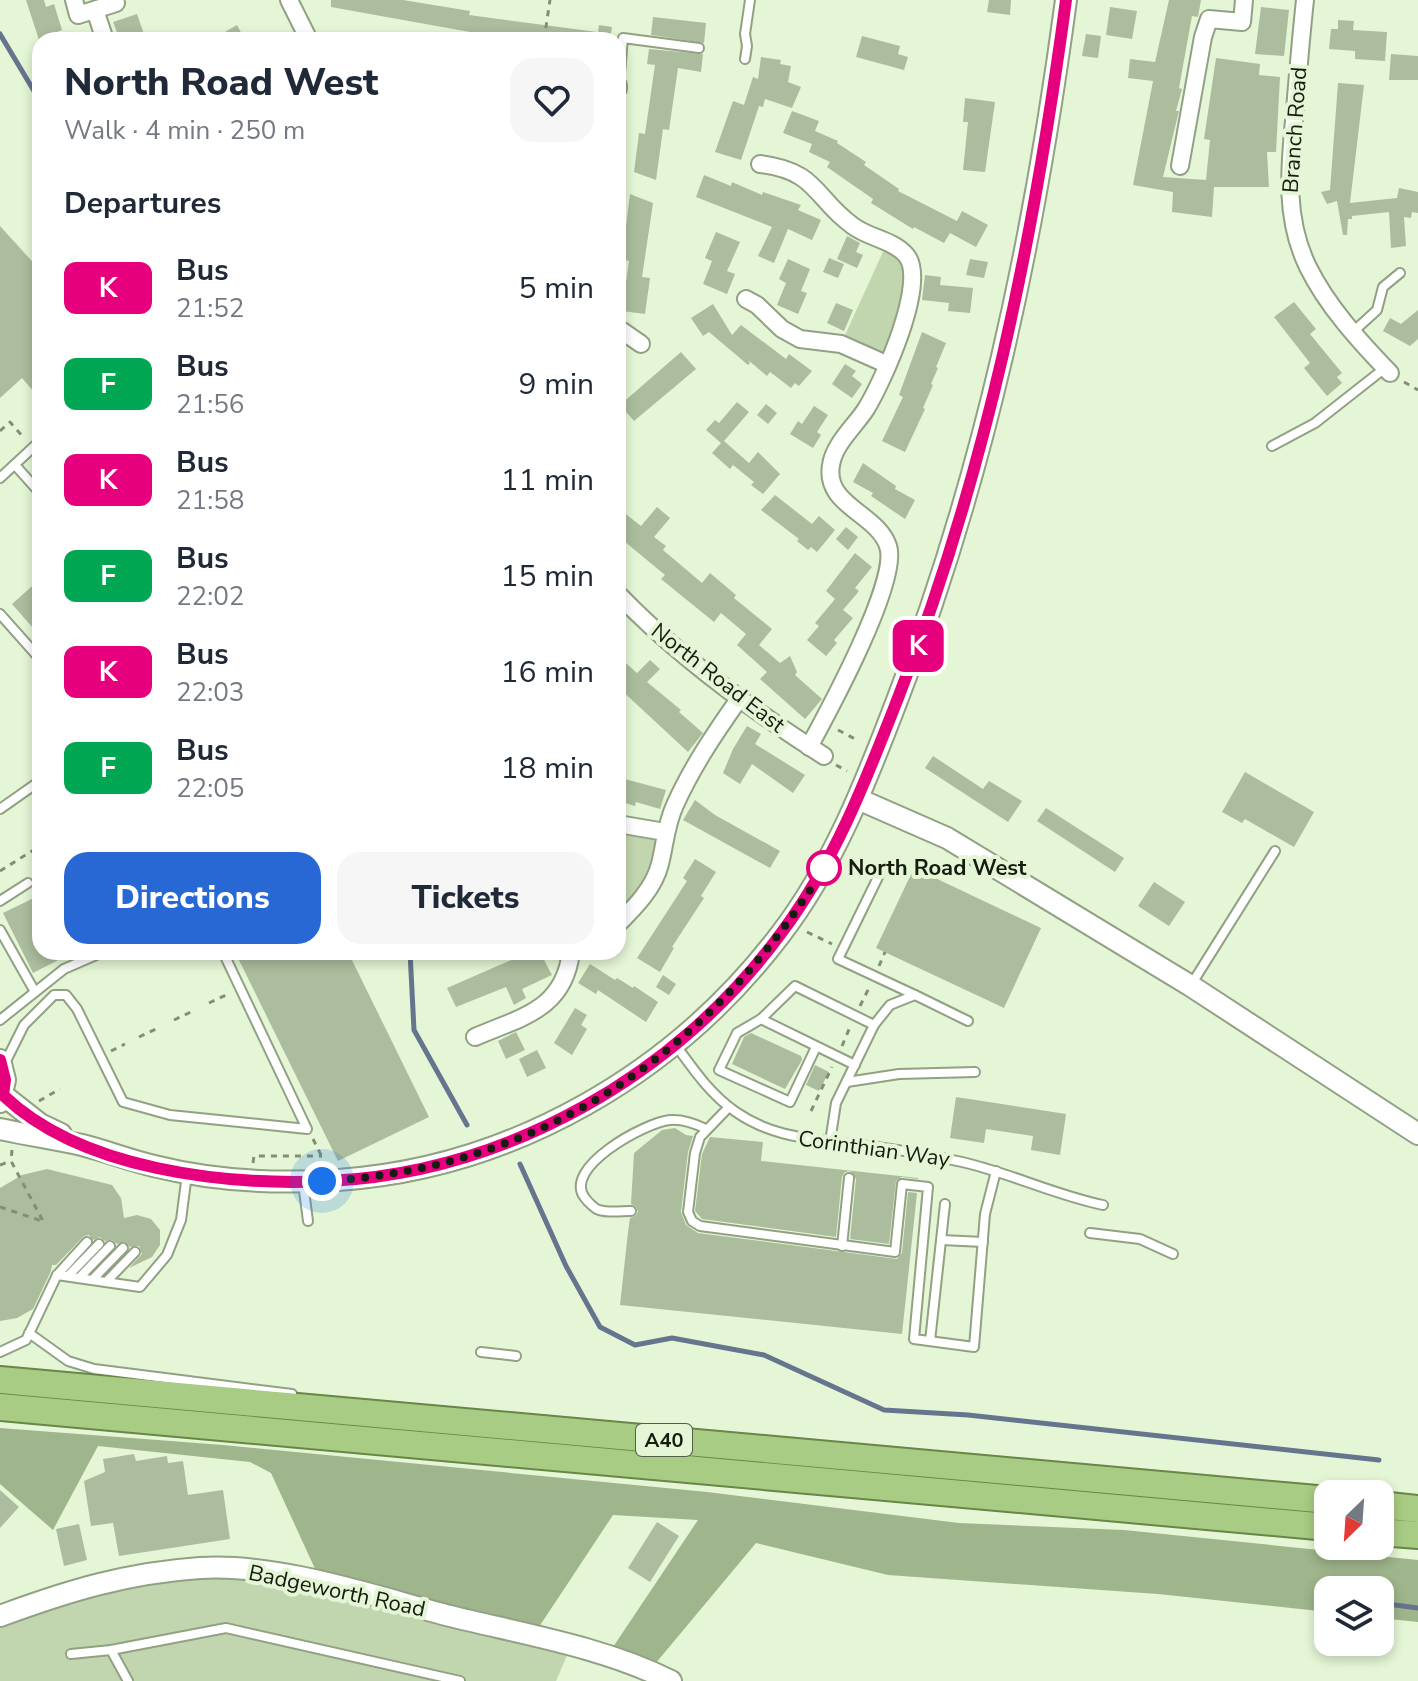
<!DOCTYPE html>
<meta charset="utf-8">
<style>
:root{--surface:#fff;--page:#f6f6f7;--text:#1f2937;--muted:#747a83;--accent:#2868d4}
body{margin:0;font-family:"Nunito Sans",sans-serif;background:var(--page);color:var(--text);height:100vh;display:flex;flex-direction:column;font-size:30px;white-space:nowrap}
*{box-sizing:border-box;margin:0}
p{font-size:26px;color:var(--muted)}
.icon{flex:none;width:44px;height:44px;fill:none;stroke:currentColor;stroke-width:2;stroke-linecap:round;stroke-linejoin:round}
.map{position:relative;flex:1;overflow:hidden}
.side{position:absolute;left:32px;top:32px;width:594px;height:928px;display:flex;flex-direction:column;background:var(--surface);border-radius:24px;box-shadow:0 4px 12px #0003}
.side>*{flex:none}
.badge{padding:0 16px;border-radius:12px;font-size:28px;line-height:52px}
.needle{width:52px;rotate:205deg}
.buttons{position:absolute;left:1314px;top:1480px;display:grid;gap:16px}
.buttons a{display:grid;place-items:center;width:80px;height:80px;border-radius:16px;background:var(--surface);box-shadow:0 4px 12px #0003;font-size:40px}
.you{position:absolute;width:40px;height:40px;margin:-20px;border:6px solid #fff;border-radius:50%;background:#1a73e8;box-shadow:0 0 0 12px #1a73e833}
.map>.badge{position:absolute;translate:-50% -50%;box-shadow:0 0 0 4px #fff}
h2{padding:0 32px;font-size:30px;line-height:72px}
.round{display:grid;place-items:center;flex:none;width:84px;height:84px;border-radius:24px;background:var(--page)}
.head{display:flex;align-items:center;justify-content:space-between;height:136px;padding:0 32px}
h1{font-size:38px;font-weight:800;line-height:60px}
.button{display:flex;gap:16px;margin-top:auto;padding:16px 32px}
.button a{flex:1;height:92px;border-radius:24px;background:var(--accent);color:#fff;font-size:32px;font-weight:800;line-height:92px;text-align:center}
.button a+a{background:var(--page);color:var(--text)}
ul{padding:0;list-style:none}
li{display:flex;align-items:center;gap:24px;height:96px;padding:0 32px}
li div{flex:1}
li b{display:block;font-size:30px}
li em{font-style:normal}
li .badge{min-width:88px;font-weight:700;text-align:center}
.map>svg:first-child{display:block}
.green{fill:#c1d6ae}
.forest{fill:#9fb58c}
.lines{fill:none;stroke-linecap:round;stroke-linejoin:round}
.stream{stroke:#64758d;stroke-width:5}
.building{fill:#acbd9d}
.service-casing{stroke:#91a183;stroke-width:12}
.minor-casing{stroke:#91a183;stroke-width:20}
.tertiary-casing{stroke:#91a183;stroke-width:24}
.trunk-casing{stroke:#678647;stroke-width:30}
.path{stroke:#828e77;stroke-width:3;stroke-dasharray:6 6;stroke-linecap:butt}
.service{stroke:#fff;stroke-width:8}
.minor{stroke:#fff;stroke-width:16}
.tertiary{stroke:#fff;stroke-width:20}
.trunk{stroke:#a8cc83;stroke-width:26}
.line-casing{stroke:#fff;stroke-width:18}
.line{stroke:#e6007e;stroke-width:12}
.walk{stroke:#161c10;stroke-width:8;stroke-dasharray:0 14.4}
.stop-dot{fill:#fff;stroke:#e6007e;stroke-width:4}
.labels{text-anchor:middle;dominant-baseline:central;stroke-width:8;stroke-linejoin:round;paint-order:stroke}
.shield{fill:#e4f6d5;stroke:#545d4b;stroke-width:2}
.shield-label{font-size:20px;font-weight:bold;fill:#161c10}
.street-label{font-size:22px;fill:#161c10;stroke:#e4f6d5}
.stop-label{font-size:22px;font-weight:bold;fill:#161c10;stroke:#e4f6d5;text-anchor:start}
</style>
<div class="map">
<svg width="1418" height="1681" viewBox="0 0 1418 1681">
<rect width="100%" height="100%" fill="#e4f6d5"/>
<g class="green">
<polygon points="887,243 912,264 886,364 841,344"/>
<polygon points="618,832 665,832 659,867 618,924"/>
<polygon points="266,1572 571,1646 556,1681 0,1681 0,1616 70,1590"/>
</g>
<polygon class="forest" points="0,1428 223,1445 707,1492 959,1523 1124,1530 1418,1560 1418,1622 1380,1618 1380,1590 1328,1590 1328,1612 1158,1594 888,1575 756,1543 650,1670 607,1656 698,1520 613,1515 533,1636 322,1584 271,1473 250,1462 98,1446 53,1530 0,1484"/>
<g class="lines">
<g class="stream">
<polyline points="0,34 40,101"/>
<polyline points="410,952 414,1030 467,1125"/>
<polyline points="520,1164 566,1266 600,1327 635,1345 672,1338 764,1355 884,1410 968,1415 1379,1460"/>
<polyline points="1380,1603 1418,1608"/>
</g>
</g>
<g class="building">
<polygon points="26,0 44,0 46,7 54,4 62,30 57,32 60,40 39,40"/>
<polygon points="331,0 403,0 470,11 469,15 597,32 597,40 480,40 481,34 331,7"/>
<polygon points="989,0 1011,0 1010,15 987,12"/>
<polygon points="1169,0 1201,0 1198,17 1192,16 1179,88 1182,89 1176,111 1179,111 1163,177 1206,180 1210,140 1204,139 1216,58 1260,64 1259,75 1280,77 1276,152 1267,152 1269,187 1214,187 1212,217 1172,212 1173,192 1133,185 1153,81 1128,78 1130,59 1155,62"/>
<polygon points="1110,7 1137,11 1132,39 1106,35"/>
<polygon points="1261,7 1289,10 1284,56 1255,54"/>
<polygon points="137,14 146,40 120,40 113,22"/>
<polygon points="653,17 706,23 704,43 651,35"/>
<polygon points="1338,20 1354,21 1353,30 1387,32 1385,61 1355,59 1355,51 1329,49 1331,29 1338,29"/>
<polygon points="237,25 245,40 211,40"/>
<polygon points="599,25 612,27 610,40 597,40"/>
<polygon points="1086,34 1101,36 1098,58 1082,56"/>
<polygon points="862,36 900,46 898,54 908,57 904,70 856,57"/>
<polygon points="649,49 703,54 701,72 678,68 669,130 663,129 656,180 634,172 639,133 645,134 655,65 647,64"/>
<polygon points="1391,54 1418,56 1418,80 1389,80"/>
<polygon points="761,57 781,60 780,64 791,66 788,82 801,87 792,108 765,99 763,107 759,106 741,160 715,152 733,101 744,105 753,77 758,79"/>
<polygon points="1338,83 1364,85 1350,203 1397,198 1399,188 1418,192 1418,213 1412,212 1411,218 1404,217 1406,246 1391,248 1389,212 1352,216 1352,219 1348,219 1347,235 1343,235 1337,201 1327,204 1321,192 1330,190"/>
<polygon points="965,98 995,102 985,172 963,170 968,122 963,122"/>
<polygon points="792,111 819,121 815,131 838,141 837,143 866,162 864,165 899,189 898,191 957,221 962,211 988,225 976,247 950,233 944,243 914,227 913,229 871,203 873,199 827,167 830,162 809,152 812,144 783,133"/>
<polygon points="704,175 731,186 732,182 762,195 763,192 801,205 798,210 821,220 812,240 788,229 774,263 758,256 772,227 696,197"/>
<polygon points="630,194 653,203 642,277 650,278 645,314 622,311 629,261 622,259"/>
<polygon points="0,226 40,270 40,399 22,378 0,398"/>
<polygon points="716,232 740,242 727,271 735,274 727,294 703,284 712,261 705,258"/>
<polygon points="847,236 860,243 856,252 863,255 857,268 837,259"/>
<polygon points="829,258 844,264 838,278 823,272"/>
<polygon points="788,259 810,269 801,291 807,293 798,314 777,305 786,283 779,279"/>
<polygon points="970,259 988,262 984,278 966,275"/>
<polygon points="925,275 941,277 940,285 973,288 970,313 948,311 949,303 922,300"/>
<polygon points="1294,302 1316,329 1310,334 1342,373 1337,377 1342,383 1327,396 1304,368 1310,363 1274,317"/>
<polygon points="836,303 853,310 844,331 827,323"/>
<polygon points="713,304 732,335 741,325 786,359 789,354 812,371 799,386 795,383 791,388 770,372 767,376 748,360 750,363 748,365 709,332 703,336 691,318"/>
<polygon points="1418,310 1418,339 1410,346 1383,331 1390,318 1401,324"/>
<polygon points="922,332 946,343 936,367 938,368 931,384 933,385 923,408 925,409 905,452 882,441 903,397 899,395"/>
<polygon points="681,352 696,369 634,421 620,405"/>
<polygon points="845,364 856,371 852,376 862,384 852,398 832,384"/>
<polygon points="737,402 749,412 724,441 749,463 758,452 780,474 763,494 751,485 754,482 733,465 730,469 712,453 721,443 706,430 715,420 719,423"/>
<polygon points="766,404 777,413 768,424 757,415"/>
<polygon points="814,406 828,415 817,432 821,435 813,448 790,434 798,421 802,424"/>
<polygon points="863,463 896,486 895,489 915,500 905,519 871,496 873,493 853,482"/>
<polygon points="775,495 812,524 819,516 835,530 817,552 811,547 808,550 797,541 799,539 761,510"/>
<polygon points="657,507 670,518 654,537 666,546 663,550 702,583 710,573 736,595 734,598 772,629 759,645 780,663 790,656 797,672 795,675 822,699 805,719 760,679 767,672 737,645 746,634 721,613 714,622 661,579 665,575 618,536 618,508 641,526"/>
<polygon points="846,527 858,537 848,550 836,539"/>
<polygon points="855,553 872,567 855,588 859,591 843,610 853,618 834,640 837,643 826,656 807,640 819,626 815,623 835,599 826,591"/>
<polygon points="40,579 40,636 12,604"/>
<polygon points="618,656 637,673 650,660 660,669 647,682 681,710 679,712 703,733 688,752 618,687"/>
<polygon points="747,726 761,734 755,744 805,775 793,793 752,764 740,784 723,773 733,749"/>
<polygon points="933,756 983,789 989,781 1022,801 1008,822 925,768"/>
<polygon points="1245,772 1314,812 1294,847 1245,819 1242,823 1222,812"/>
<polygon points="621,778 666,790 660,809 636,802 635,806 622,802 624,798 618,796"/>
<polygon points="695,800 715,815 780,851 770,868 683,820"/>
<polygon points="1046,808 1124,858 1115,872 1037,821"/>
<polygon points="695,859 716,872 701,896 704,898 672,947 674,948 660,972 637,958 687,881 683,878"/>
<polygon points="914,868 1041,928 1004,1008 876,948"/>
<polygon points="1154,882 1185,902 1169,926 1138,906"/>
<polygon points="40,895 40,952 74,952 33,973 3,913"/>
<polygon points="235,952 348,952 429,1117 338,1161"/>
<polygon points="514,952 537,952 539,957 542,956 552,975 522,989 526,998 514,1005 506,987 456,1007 447,988 516,958"/>
<polygon points="590,964 615,980 617,978 633,988 634,986 658,1002 646,1022 598,990 596,994 578,983"/>
<polygon points="663,975 676,984 669,995 656,987"/>
<polygon points="575,1008 587,1015 581,1025 587,1029 572,1055 554,1043"/>
<polygon points="516,1032 525,1050 506,1059 498,1041"/>
<polygon points="751,1033 801,1056 802,1060 785,1089 732,1064 744,1037"/>
<polygon points="537,1050 546,1068 527,1077 519,1059"/>
<polygon points="815,1065 829,1072 819,1091 806,1085"/>
<polygon points="956,1097 1066,1114 1060,1155 1031,1150 1033,1136 986,1129 984,1143 950,1138"/>
<polygon points="675,1128 686,1135 693,1136 688,1152 681,1212 686,1225 698,1233 897,1259 902,1253 908,1192 917,1193 902,1334 620,1305 628,1232 630,1218 635,1216 638,1212 636,1207 631,1204 634,1153 662,1130"/>
<polygon points="710,1137 763,1142 761,1161 918,1178 918,1179 902,1177 896,1181 889,1244 850,1239 856,1179 850,1171 845,1172 842,1177 836,1237 702,1219 695,1211 702,1154"/>
<polygon points="47,1169 112,1185 121,1198 124,1218 137,1215 151,1219 160,1230 160,1245 152,1257 129,1268 142,1254 139,1246 130,1247 125,1242 117,1244 112,1240 105,1241 100,1237 93,1240 89,1235 84,1236 56,1265 52,1265 51,1271 33,1309 17,1318 0,1321 0,1188 22,1175"/>
<polygon points="134,1454 136,1461 167,1456 168,1463 183,1461 188,1495 223,1490 230,1539 119,1556 113,1523 91,1526 84,1481 105,1472 103,1459"/>
<polygon points="0,1490 19,1507 0,1528"/>
<polygon points="657,1522 679,1536 650,1582 628,1568"/>
<polygon points="79,1524 87,1560 64,1566 56,1529"/>
</g>
<g class="lines">
<g class="service-casing">
<g id="service">
<polyline points="745,59 747,46 745,34 750,0"/>
<polyline points="619,85 623,38 699,48"/>
<polyline points="1354,331 1377,310 1383,287 1400,273"/>
<polyline points="1272,446 1315,423 1385,368"/>
<polyline points="15,465 40,493"/>
<polyline points="0,478 40,441"/>
<polyline points="0,614 40,659"/>
<polyline points="0,809 40,781"/>
<polyline points="0,901 28,883"/>
<polyline points="0,930 35,992"/>
<polyline points="1191,985 1275,851"/>
<polyline points="915,995 968,1021"/>
<polyline points="761,1019 855,1065"/>
<polyline points="0,1020 64,969 103,952"/>
<path d="M675 1044C693 1069 711 1095 736 1112 769 1135 803 1138 841 1143 882 1147 922 1153 962 1162 1010 1173 1055 1195 1103 1205"/>
<polyline points="816,1047 790,1102 719,1070 737,1033 761,1019 795,986 874,1025"/>
<polyline points="4,1065 24,1025 54,995 66,995 77,1009 123,1102 170,1115 307,1129 223,952"/>
<polyline points="847,1082 899,1074 975,1072"/>
<polyline points="729,1107 700,1137 695,1153 688,1212 692,1221 700,1226 895,1252 902,1184 928,1187 914,1339 974,1347 985,1214 996,1171"/>
<polyline points="830,1142 836,1103 874,1025 890,1005 915,995 838,959 883,867"/>
<polyline points="303,1183 308,1221"/>
<path d="M631 1211C622 1211 608 1213 599 1210 595 1209 588 1202 585 1198 561 1168 646 1122 670 1120 683 1119 694 1123 706 1129"/>
<polyline points="1090,1233 1140,1239 1173,1254"/>
<polyline points="942,1240 983,1242"/>
<polyline points="842,1246 849,1178"/>
<polyline points="57,1275 140,1287 167,1255 181,1220 187,1174"/>
<polyline points="68,1276 99,1244"/>
<polyline points="79,1278 110,1246"/>
<polyline points="92,1280 123,1248"/>
<polyline points="106,1282 135,1252"/>
<polyline points="29,1333 68,1361 94,1369 292,1394"/>
<polyline points="930,1341 945,1204"/>
<polyline points="0,1352 26,1340 57,1275 87,1242"/>
<polyline points="481,1352 516,1356"/>
<polyline points="111,1650 128,1681"/>
<polyline points="71,1654 111,1650 226,1628 460,1681"/>
</g>
</g>
<g class="minor-casing">
<g id="minor">
<polyline points="74,0 78,15 116,3"/>
<polyline points="289,0 309,40"/>
<path d="M1305 0C1301 37 1298 73 1295 110 1290 164 1283 216 1308 267 1327 306 1360 342 1390 373"/>
<polyline points="95,10 105,40"/>
<polyline points="618,85 618,89"/>
<path d="M760 164C818 171 814 198 853 226 869 238 893 240 906 255 929 281 882 383 866 409 855 426 834 444 831 465 824 506 877 513 888 546 900 580 828 712 809 747"/>
<polyline points="1180,166 1203,37 1209,19 1242,22 1244,0"/>
<polyline points="746,299 757,305 782,329 800,339 841,344 886,364"/>
<polyline points="618,328 641,344"/>
<path d="M618 594C679 657 750 709 824 756"/>
<polyline points="618,824 665,832"/>
<path d="M618 924C635 907 654 888 660 864 665 844 666 824 675 805 692 767 715 733 739 699"/>
<path d="M475 1037C521 1017 564 1010 571 952"/>
</g>
</g>
<g class="tertiary-casing">
<g id="tertiary">
<polyline points="858,799 947,838 1191,986 1418,1134"/>
<polyline points="0,1060 5,1080 0,1102"/>
<polyline points="3,1095 40,1124 61,1134"/>
<path d="M0 1129C27 1135 55 1139 82 1145 106 1151 129 1160 154 1166 214 1181 277 1184 338 1180 513 1168 675 1073 780 935 833 866 865 784 896 703 984 477 1034 240 1066 0"/>
<path d="M0 1616C68 1591 126 1573 200 1568 278 1563 374 1596 450 1616 523 1634 603 1647 671 1681"/>
</g>
</g>
<g class="trunk-casing">
<g id="trunk">
<polyline points="0,1380 1328,1500"/>
<polyline points="0,1407 1328,1527"/>
<polyline points="1380,1505 1418,1509"/>
<polyline points="1380,1532 1418,1535"/>
</g>
</g>
<g class="path">
<polyline points="544,40 550,0"/>
<polyline points="1404,382 1418,390"/>
<polyline points="0,431 10,422 25,439"/>
<polyline points="838,730 859,741"/>
<polyline points="836,765 847,771"/>
<polyline points="0,871 40,846"/>
<polyline points="807,932 832,944"/>
<polyline points="879,966 885,952"/>
<polyline points="209,1003 228,994"/>
<polyline points="860,1006 869,988"/>
<polyline points="174,1020 195,1010"/>
<polyline points="139,1037 158,1028"/>
<polyline points="842,1046 850,1027"/>
<polyline points="111,1051 125,1044"/>
<polyline points="39,1101 60,1089"/>
<polyline points="811,1111 832,1067"/>
<polyline points="313,1139 322,1157"/>
<polyline points="12,1150 11,1161 43,1221"/>
<polyline points="253,1163 254,1156 322,1156"/>
<polyline points="0,1165 11,1161"/>
<polyline points="0,1207 42,1221"/>
</g>
<use href="#service" class="service"/>
<use href="#minor" class="minor"/>
<use href="#tertiary" class="tertiary"/>
<use href="#trunk" class="trunk"/>
</g>
<g class="lines">
<g class="line-casing">
<path id="line" d="M0 1060 5 1080 3 1095C81 1170 226 1186 330 1181 507 1172 678 1075 782 932 835 861 866 780 898 698 986 474 1034 238 1066 0"/>
</g>
<use href="#line" class="line"/>
<path class="walk" d="M322 1181C541 1170 712 1051 824 868"/>
</g>
<circle class="stop-dot" cx="824" cy="868" r="16"/>
<g class="labels">
<rect class="shield" x="636" y="1424" width="56" height="32" rx="6"/>
<g class="shield-label">
<text x="664" y="1440">A40</text>
</g>
<g class="street-label">
<text transform="translate(1295 130) rotate(-86)">Branch Road</text>
<text transform="translate(718 678) rotate(38)">North Road East</text>
<text transform="translate(874 1149) rotate(8)">Corinthian Way</text>
<text transform="translate(337 1591) rotate(12)">Badgeworth Road</text>
</g>
<g class="stop-label">
<text x="848" y="868">North Road West</text>
</g>
</g>
</svg>
<div class="buttons">
<a><svg class="needle" viewBox="-14 -14 28 28"><path d="M0-13l5 13h-10z" fill="#e53935"/><path d="M0 13l5-13h-10z" fill="#747a83"/></svg></a>
<a><svg class="icon" aria-label="layers" viewBox="0 0 24 24"><path d="M12 4l9 5-9 5-9-5zM3 14l9 5 9-5"/></svg></a>
</div>
<div class="you" style="left:322px;top:1181px"></div>
<b class="badge" style="left:918px;top:646px;background:#e6007e;color:#fff">K</b>
<section class="side">
<div class="head"><div><h1>North Road West</h1><p>Walk · 4 min · 250 m</p></div><a class="round"><svg class="icon" aria-label="heart" viewBox="0 0 24 24"><path d="M12 20l-8-8c-3-5 5-10 8-4 3-6 11-1 8 4z"/></svg></a></div>
<h2>Departures</h2>
<ul>
<li><span class="badge" style="background:#e6007e;color:#fff">K</span><div><b>Bus</b><p>21:52</p></div><em>5 min</em></li>
<li><span class="badge" style="background:#00a651;color:#fff">F</span><div><b>Bus</b><p>21:56</p></div><em>9 min</em></li>
<li><span class="badge" style="background:#e6007e;color:#fff">K</span><div><b>Bus</b><p>21:58</p></div><em>11 min</em></li>
<li><span class="badge" style="background:#00a651;color:#fff">F</span><div><b>Bus</b><p>22:02</p></div><em>15 min</em></li>
<li><span class="badge" style="background:#e6007e;color:#fff">K</span><div><b>Bus</b><p>22:03</p></div><em>16 min</em></li>
<li><span class="badge" style="background:#00a651;color:#fff">F</span><div><b>Bus</b><p>22:05</p></div><em>18 min</em></li>
</ul>
<div class="button"><a>Directions</a><a>Tickets</a></div>
</section>
</div>
